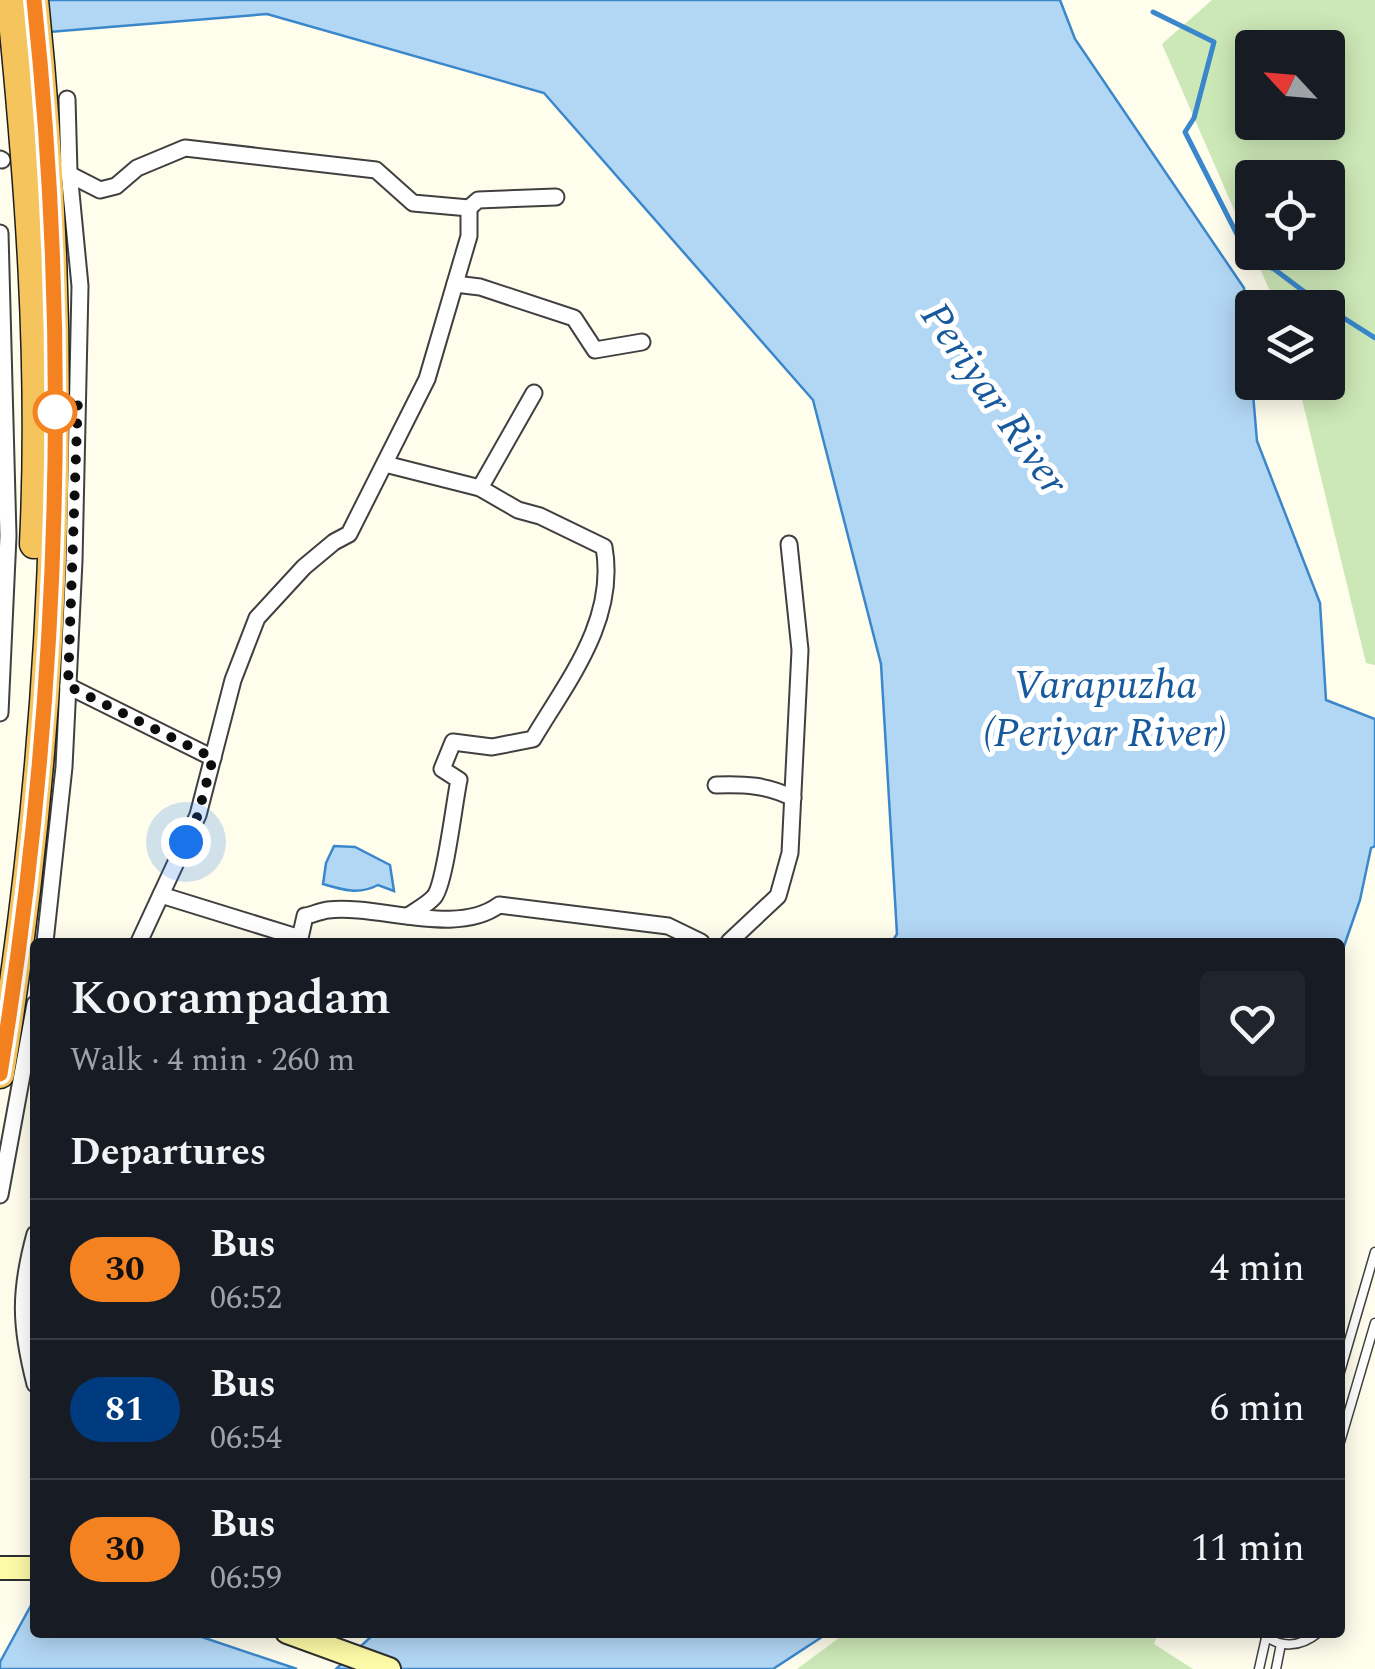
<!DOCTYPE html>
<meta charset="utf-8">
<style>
:root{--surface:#171b24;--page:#20242c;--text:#f1f3f6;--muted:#9ea1a6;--line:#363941}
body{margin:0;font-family:Spectral,serif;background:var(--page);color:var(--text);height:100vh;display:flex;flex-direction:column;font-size:38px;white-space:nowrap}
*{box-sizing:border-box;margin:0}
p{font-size:32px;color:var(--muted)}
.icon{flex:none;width:55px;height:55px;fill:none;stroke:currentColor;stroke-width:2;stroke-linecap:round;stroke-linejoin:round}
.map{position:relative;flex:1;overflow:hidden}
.side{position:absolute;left:30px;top:938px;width:1315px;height:700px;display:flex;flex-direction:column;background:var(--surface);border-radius:10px;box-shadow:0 5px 25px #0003}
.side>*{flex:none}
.badge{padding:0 20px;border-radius:32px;font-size:35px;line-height:65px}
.needle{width:65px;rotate:296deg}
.controls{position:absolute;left:1235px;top:30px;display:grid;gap:20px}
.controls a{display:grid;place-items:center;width:110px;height:110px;border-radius:10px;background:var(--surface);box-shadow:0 5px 25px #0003;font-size:50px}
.you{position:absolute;width:50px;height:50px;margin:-25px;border:8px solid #fff;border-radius:50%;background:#1a73e8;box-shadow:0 0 0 15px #1a73e833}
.map>.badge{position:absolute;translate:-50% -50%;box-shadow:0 0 0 5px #fff}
h2{padding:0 40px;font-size:38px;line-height:90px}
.round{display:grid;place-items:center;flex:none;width:105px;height:105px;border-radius:10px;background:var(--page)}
.headline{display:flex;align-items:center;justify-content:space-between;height:170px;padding:0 40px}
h1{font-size:48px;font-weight:600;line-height:75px}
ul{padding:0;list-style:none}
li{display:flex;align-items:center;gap:30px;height:140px;padding:0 40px;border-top:2px solid var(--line)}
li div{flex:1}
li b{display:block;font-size:38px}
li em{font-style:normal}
li .badge{min-width:110px;font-weight:700;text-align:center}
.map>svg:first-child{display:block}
.green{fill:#cde8b7;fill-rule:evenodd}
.water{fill:#b2d7f5;stroke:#3a87cc;stroke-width:2.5}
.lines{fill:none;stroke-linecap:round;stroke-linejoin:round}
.stream{stroke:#3a87cc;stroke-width:5}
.service-casing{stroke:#404040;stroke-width:11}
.minor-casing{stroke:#404040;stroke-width:19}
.secondary-casing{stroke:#2f2f2f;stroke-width:26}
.trunk-casing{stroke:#1e1e1e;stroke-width:31}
.service{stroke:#fff;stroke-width:8}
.minor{stroke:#fff;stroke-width:15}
.secondary{stroke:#fefba8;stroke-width:22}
.trunk{stroke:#f5c45d;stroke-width:28}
.line-casing{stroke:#fff;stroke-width:22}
.line{stroke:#f58220;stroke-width:15}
.walk{stroke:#0d0d0d;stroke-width:10;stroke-dasharray:0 18}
.stop-dot{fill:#fff;stroke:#f58220;stroke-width:5}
.labels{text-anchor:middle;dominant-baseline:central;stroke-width:10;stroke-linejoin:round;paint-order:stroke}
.water-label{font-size:42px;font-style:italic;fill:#17599d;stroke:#fff}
</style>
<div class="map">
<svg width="1375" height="1669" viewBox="0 0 1375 1669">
<rect width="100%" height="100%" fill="#fffdec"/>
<g class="green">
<path d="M1212 0H1375V665L1366 663 1298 383 1328 382V308L1277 307 1253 253 1328 252V178H1252V251L1162 44ZM1252 48H1328V122H1252Z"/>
<polygon points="847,1632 1158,1633 1154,1644 1193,1669 797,1669"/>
</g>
<g class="water">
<polygon points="0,0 1060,0 1075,39 1244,288 1257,441 1320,603 1326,700 1375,719 1375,846 1371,848 1360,900 1340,958 1340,942 892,942 897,934 881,664 813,400 544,93 267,14 0,36"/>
<path d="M334 846 355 847 390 865 394 891 378 885C359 895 343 890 323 884L326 863Z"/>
<polygon points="35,1598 35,1632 190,1633 297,1669 0,1669 0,1662"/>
<polygon points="375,1633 828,1633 773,1669 336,1669"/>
</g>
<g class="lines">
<g class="stream">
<polyline points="1153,12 1214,42 1194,118 1185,132 1250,260 1274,269 1326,308"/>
<polyline points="1328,308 1375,338"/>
</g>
<g class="service-casing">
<g id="service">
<polyline points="1340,1372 1375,1252"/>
<polyline points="1340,1442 1375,1323"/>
<path d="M1261 1632C1279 1649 1300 1648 1319 1632"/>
<polyline points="1259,1669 1266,1638"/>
<polyline points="1276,1669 1281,1644"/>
</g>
</g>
<g class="minor-casing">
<g id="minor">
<polyline points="0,159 2,160"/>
<polyline points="53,166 100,190 116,186 137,168 185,148 376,170 413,203 469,208 469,236 427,379 349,534 334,542 304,567 257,618 233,680 198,815 139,942"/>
<polyline points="469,208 478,200 556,197"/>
<polyline points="0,233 8,536 0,713"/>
<polyline points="455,284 480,287 574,318 595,350 642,342"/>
<path d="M385 464 480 488 518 510 540 516 604 547C617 620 568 680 533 739L492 747 453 742 442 769 459 780C454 803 445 885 434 897 427 905 416 910 408 916"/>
<polyline points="480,488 534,393"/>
<polyline points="68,686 213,758"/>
<path d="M716 785C745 784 767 785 793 798"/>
<path d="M161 895 300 938 305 916C312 915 320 911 328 910 378 904 456 937 499 905L668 926 701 942"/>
<polyline points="45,942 64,767 74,561 80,286 69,172 67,99"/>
<polyline points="729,942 778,896 790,853 800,650 789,544"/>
<polyline points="0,1195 35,1004"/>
<path d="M35 1234C19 1292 20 1326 35 1384"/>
</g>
</g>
<g class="secondary-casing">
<g id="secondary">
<polyline points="0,1568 35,1568"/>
<polyline points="287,1632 389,1669"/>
</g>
</g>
<g class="trunk-casing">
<g id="trunk">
<path d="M11 0C29 180 43 363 34 544"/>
<path d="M0 1074C58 719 71 358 34 0"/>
</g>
</g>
<use href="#service" class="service"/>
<use href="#minor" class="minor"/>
<use href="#secondary" class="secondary"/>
<use href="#trunk" class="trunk"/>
</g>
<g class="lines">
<g class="line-casing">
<path id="line" d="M0 1074C58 720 72 358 34 0"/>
</g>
<use href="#line" class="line"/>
<polyline class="walk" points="55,412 78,397 68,686 213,758 198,815 186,842"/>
</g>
<circle class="stop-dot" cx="55" cy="412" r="20"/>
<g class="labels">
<g class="water-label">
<text transform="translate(994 399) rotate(55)">Periyar River</text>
<text x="1105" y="685">Varapuzha<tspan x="1105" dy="48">(Periyar River)</tspan></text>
</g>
</g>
</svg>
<div class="controls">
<a><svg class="needle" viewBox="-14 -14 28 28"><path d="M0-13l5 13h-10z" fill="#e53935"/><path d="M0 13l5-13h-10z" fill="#9ea1a6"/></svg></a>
<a><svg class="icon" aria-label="locate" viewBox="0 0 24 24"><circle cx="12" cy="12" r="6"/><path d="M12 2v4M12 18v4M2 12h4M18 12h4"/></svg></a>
<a><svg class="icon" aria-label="layers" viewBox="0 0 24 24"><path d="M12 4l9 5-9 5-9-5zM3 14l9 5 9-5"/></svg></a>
</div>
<div class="you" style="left:186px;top:842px"></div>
<section class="side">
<div class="headline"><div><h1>Koorampadam</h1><p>Walk · 4 min · 260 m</p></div><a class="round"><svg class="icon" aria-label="heart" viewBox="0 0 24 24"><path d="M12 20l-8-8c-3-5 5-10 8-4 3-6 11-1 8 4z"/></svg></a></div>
<h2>Departures</h2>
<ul>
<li><span class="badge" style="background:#f58220;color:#111">30</span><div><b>Bus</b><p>06:52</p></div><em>4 min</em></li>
<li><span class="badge" style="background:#003b80;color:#fff">81</span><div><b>Bus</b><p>06:54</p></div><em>6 min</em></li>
<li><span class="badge" style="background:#f58220;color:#111">30</span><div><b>Bus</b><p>06:59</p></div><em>11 min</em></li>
</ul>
</section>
</div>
